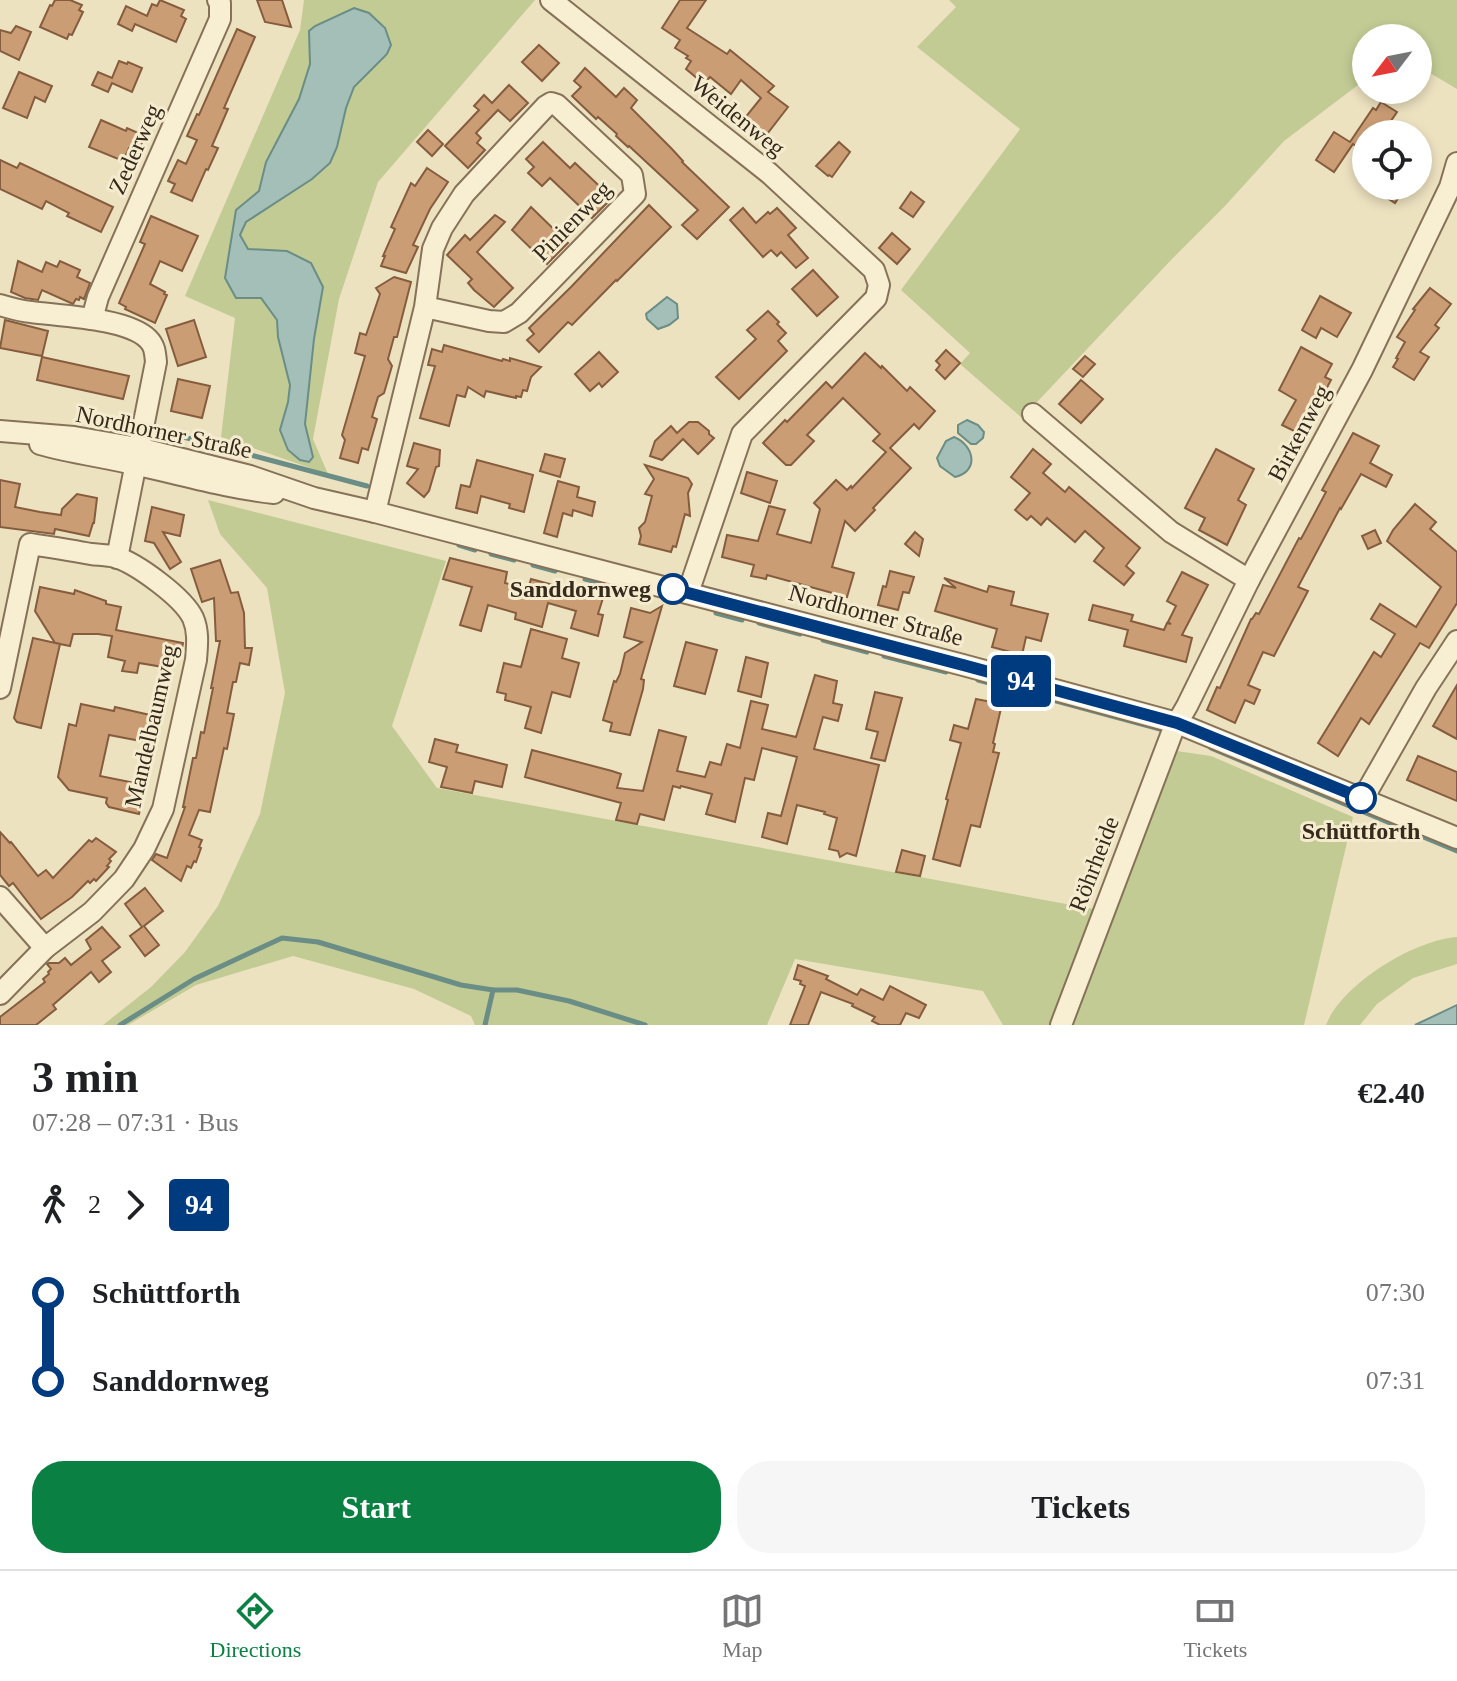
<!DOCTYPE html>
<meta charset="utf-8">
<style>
:root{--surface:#fff;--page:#f6f6f6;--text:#202124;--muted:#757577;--line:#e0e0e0;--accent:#0b8043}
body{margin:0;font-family:"Times New Roman",serif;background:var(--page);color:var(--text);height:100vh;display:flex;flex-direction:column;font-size:30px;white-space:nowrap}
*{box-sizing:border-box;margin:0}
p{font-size:26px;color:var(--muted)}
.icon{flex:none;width:44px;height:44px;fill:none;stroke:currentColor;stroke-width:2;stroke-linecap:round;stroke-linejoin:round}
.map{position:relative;height:1025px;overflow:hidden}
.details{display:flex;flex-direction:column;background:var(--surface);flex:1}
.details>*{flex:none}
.badge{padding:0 16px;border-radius:6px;font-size:28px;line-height:52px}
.needle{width:52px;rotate:238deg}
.fabs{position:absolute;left:1352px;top:24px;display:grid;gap:16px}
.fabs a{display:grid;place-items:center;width:80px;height:80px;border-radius:50%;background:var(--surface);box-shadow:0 4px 12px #0003;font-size:40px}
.map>.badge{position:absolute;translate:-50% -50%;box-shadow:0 0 0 4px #fff}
.legs{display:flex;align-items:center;gap:12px;height:88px;padding:0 32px;font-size:26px}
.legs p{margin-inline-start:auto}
.summary{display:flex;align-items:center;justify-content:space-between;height:136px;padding:0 32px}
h1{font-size:44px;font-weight:800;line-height:60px}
.cta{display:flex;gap:16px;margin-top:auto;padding:16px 32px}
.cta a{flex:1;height:92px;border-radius:32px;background:var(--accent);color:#fff;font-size:32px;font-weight:800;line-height:92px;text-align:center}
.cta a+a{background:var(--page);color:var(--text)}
ul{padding:0 32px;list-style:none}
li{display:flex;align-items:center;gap:28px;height:88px;font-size:30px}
li i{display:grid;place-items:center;width:12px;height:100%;margin:0 10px;background:currentColor}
li i::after{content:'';width:20px;height:20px;margin:-10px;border:6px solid;border-radius:50%;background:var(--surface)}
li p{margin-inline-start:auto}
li:first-child i{background:linear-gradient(#0000 50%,currentColor 0)}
li:last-child i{background:linear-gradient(currentColor 50%,#0000 0)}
.tabs{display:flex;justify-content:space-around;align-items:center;height:112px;border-top:2px solid var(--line);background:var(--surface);font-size:22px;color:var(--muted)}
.tabs a{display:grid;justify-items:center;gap:4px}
.tabs .active{color:var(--accent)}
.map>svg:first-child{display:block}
.green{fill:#c2cb94}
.water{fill:#a3bfb8;stroke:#6a8d86;stroke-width:2}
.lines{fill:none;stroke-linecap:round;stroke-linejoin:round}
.stream{stroke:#6a8d86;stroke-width:5}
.building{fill:#cb9d75;stroke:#855d3e;stroke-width:2}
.minor-casing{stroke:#867258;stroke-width:24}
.minor{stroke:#f8efd2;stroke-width:20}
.line-1-casing{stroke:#fff;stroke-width:18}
.line-1{stroke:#003b80;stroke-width:12}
.stop-1-dot{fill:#fff;stroke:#003b80;stroke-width:4}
.labels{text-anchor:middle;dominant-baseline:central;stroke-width:6;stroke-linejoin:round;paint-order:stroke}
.street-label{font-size:24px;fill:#352a1c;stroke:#f5eccf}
.stop-label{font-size:24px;font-weight:bold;fill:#352a1c;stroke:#f5eccf;text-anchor:end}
</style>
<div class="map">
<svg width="1457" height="1025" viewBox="0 0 1457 1025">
<rect width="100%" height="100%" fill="#ede2c0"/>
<g class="green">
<polygon points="304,0 535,0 378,182 339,299 313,439 328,474 221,437 235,318 185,296 300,30"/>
<polygon points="949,0 1457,0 1457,89 1418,66 1418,38 1366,38 1366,79 1284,141 1224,207 1172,259 1022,418 960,364 970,353 901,290 1020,129 917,47 956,7"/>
<polygon points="208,500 446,561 392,726 437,788 1099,910 1054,1025 1003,1025 983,991 795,959 767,1025 475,1025 471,1016 414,989 293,956 196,985 128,1025 103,1025 151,987 185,952 218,906 260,814 285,693 267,588 220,534"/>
<polygon points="1177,751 1211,756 1353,817 1304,1025 1069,1025"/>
<path d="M1457 937V964L1413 978 1377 1004 1360 1025H1326C1342 984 1414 940 1457 937Z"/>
</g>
<g class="water">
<polygon points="354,8 369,13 385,28 391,45 387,54 354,87 346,108 337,147 330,163 312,179 246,222 240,235 248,249 287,251 311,263 323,287 314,339 305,424 313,457 309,462 300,460 288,450 280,430 288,402 290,385 278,337 277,320 261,298 236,298 225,278 236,210 259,191 266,162 299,99 310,64 309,31 315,26"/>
<polygon points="667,297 677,304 678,318 669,325 658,329 647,319 646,314"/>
<polygon points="967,420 978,425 984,432 983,438 976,444 971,444 958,433 958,425"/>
<path d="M954 437C974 445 980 471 955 477L940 466 937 458 946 441Z"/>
<polygon points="1457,1005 1457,1025 1415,1025"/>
</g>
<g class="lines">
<g class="stream">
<polyline points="161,431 367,486"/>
<polyline points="459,545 475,550"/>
<polyline points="491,554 514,560"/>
<polyline points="533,565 555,571"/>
<polyline points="585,579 613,586"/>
<polyline points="716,613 742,620"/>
<polyline points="759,623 800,634"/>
<polyline points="823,640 867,652"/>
<polyline points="884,656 946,672"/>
<polyline points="978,680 1160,729"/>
<polyline points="1211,748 1457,851"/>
<polyline points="120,1025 194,979 282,938 318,942 461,985 493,990 517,990 569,1001 645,1025"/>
<polyline points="485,1025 493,990"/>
</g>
</g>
<g class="building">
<polygon points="55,0 70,0 82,5 79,10 83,12 72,35 69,34 67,39 40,27 50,5 52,6"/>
<polygon points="160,0 184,10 181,16 186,19 176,42 135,24 132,31 118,24 126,6 147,16 152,4 157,6"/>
<polygon points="257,0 282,0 291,27 265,22"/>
<polygon points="680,0 706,0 687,28 727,54 730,50 774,86 768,92 788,107 761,142 743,129 748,122 744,119 761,98 741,80 731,94 710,77 704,84 686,69 691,61 686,58 688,56 675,48 680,40 662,28"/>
<polygon points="16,26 31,32 19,60 0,51 0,30 11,33"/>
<polygon points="237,29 255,37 224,108 228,109 212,146 218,148 208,170 206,169 192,201 171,192 175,184 168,181 178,160 186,164 197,140 187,136 197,114 199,115"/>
<polygon points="539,45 559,63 542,81 522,62"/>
<polygon points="119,61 127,64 128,62 142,68 132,92 112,83 108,92 92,85 98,72 112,78"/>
<polygon points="585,68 616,97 624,88 637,100 631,108 671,148 683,161 682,162 729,207 697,239 682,225 698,210 629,146 628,147 616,136 617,134 598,117 596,119 572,96 581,87 574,81"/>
<polygon points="19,72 52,86 45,102 35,97 27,118 3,108"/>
<polygon points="509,85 528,103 510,121 498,110 476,133 481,138 477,143 485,150 468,168 445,146 479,110 474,106 484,95 492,103"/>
<polygon points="1381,102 1397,112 1382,134 1366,134 1366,153 1353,144 1334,172 1316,160 1334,132 1350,142 1373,108 1376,110"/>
<polygon points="101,120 126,131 127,128 145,136 138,152 129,148 123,161 89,147"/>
<polygon points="428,130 443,144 432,156 417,142"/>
<polygon points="543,142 570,168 575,163 612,198 592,218 550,178 542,186 528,173 534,167 526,159"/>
<polygon points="839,142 850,152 832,177 829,175 828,176 816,166"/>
<polygon points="0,160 17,168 20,163 113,207 101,232 67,216 69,213 46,201 42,209 0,189"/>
<polygon points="427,168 448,182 430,209 413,245 418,247 406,273 381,266 385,256 383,256 395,229 391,227 411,183 415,186"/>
<polygon points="1369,186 1406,186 1395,203"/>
<polygon points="911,192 924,202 913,217 900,208"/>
<polygon points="649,205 671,227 617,281 616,280 572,325 568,322 539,352 527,340 534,334 529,328 571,287"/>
<polygon points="531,207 568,243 547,264 512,230"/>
<polygon points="743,208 756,223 768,212 770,214 777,208 796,228 788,235 808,258 796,268 781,252 777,256 771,250 763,257 730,220"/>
<polygon points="495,215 505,222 477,252 513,288 494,307 474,290 468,283 472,279 447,255 465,235 470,240"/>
<polygon points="151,216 198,236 182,271 160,261 150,284 165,292 164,294 167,295 155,323 125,309 126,307 119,303 145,244 140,242"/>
<polygon points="892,233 910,249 897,264 879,248"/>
<polygon points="18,261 42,272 46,262 57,267 60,261 80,270 77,277 90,283 84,299 80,297 79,300 76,299 73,304 42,290 38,300 25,298 11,292"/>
<polygon points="813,270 838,297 817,316 792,289"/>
<polygon points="394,277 411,282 397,337 394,337 388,359 392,366 384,393 378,397 372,417 377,419 368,450 362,448 358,463 340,458 345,440 342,435 365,356 355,353 360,333 366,335 380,294 376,288"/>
<polygon points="1430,288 1451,304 1435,325 1439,328 1420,352 1429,357 1414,380 1393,367 1398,359 1396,358 1405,342 1397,337 1415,310 1413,309"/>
<polygon points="1320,296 1351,313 1337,337 1321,328 1316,338 1302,330"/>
<polygon points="768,311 779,322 777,324 786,333 778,341 787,351 739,399 716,377 756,339 747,330"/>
<polygon points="5,320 48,331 42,356 0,348"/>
<polygon points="194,320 206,357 178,366 166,329"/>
<polygon points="444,345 502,361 503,359 510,361 510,358 541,367 531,377 527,391 523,390 521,397 516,396 516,398 486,391 484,397 468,387 465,397 457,395 449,426 420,418 435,366 428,365 432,349 442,352"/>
<polygon points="1301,347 1332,364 1325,377 1331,380 1302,435 1282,425 1296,400 1279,390"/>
<polygon points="946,350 960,363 945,379 936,370 940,365 936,361"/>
<polygon points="599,352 618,372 602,387 599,383 590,391 575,374"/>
<polygon points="865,353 881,368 882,366 907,391 910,387 935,411 919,429 914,424 890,448 911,468 873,508 875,510 855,531 845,521 832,567 854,573 847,597 767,575 766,579 751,576 754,565 722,557 727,535 758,541 769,506 785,510 777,534 811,543 820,509 814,503 836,480 847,490 851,486 852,488 886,452 873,441 880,434 843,398 807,435 814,441 791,465 786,465 763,443 785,420 787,422 826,382 832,388"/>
<polygon points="1085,356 1095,364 1083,377 1073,369"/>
<polygon points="42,357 129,376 123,399 37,380"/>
<polygon points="178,379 210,386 202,418 171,411"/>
<polygon points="1081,380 1103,399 1081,423 1059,404"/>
<polygon points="689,422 698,422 709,431 709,434 714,438 698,454 683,439 662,460 650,456 655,441 671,426 677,433"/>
<polygon points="1353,433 1379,446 1370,463 1392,475 1386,487 1361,474 1341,509 1340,508 1298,587 1308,591 1274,656 1263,652 1248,685 1260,690 1254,704 1245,700 1235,723 1207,710 1217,687 1220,688 1251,619 1252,619 1256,613 1259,614 1299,538 1301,539 1326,492 1322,490"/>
<polygon points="414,443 440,450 439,466 436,467 429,491 424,497 407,483 418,469 407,466"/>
<polygon points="1033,449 1051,464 1043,473 1065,492 1069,487 1140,548 1126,566 1134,573 1124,585 1094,561 1104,548 1085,531 1075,542 1047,518 1041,525 1031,516 1027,520 1015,510 1030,493 1011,477"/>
<polygon points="1216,449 1254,469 1238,500 1246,505 1227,545 1199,530 1205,518 1185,508"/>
<polygon points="545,454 565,459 560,477 540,471"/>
<polygon points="477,460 533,475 524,512 509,508 510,504 481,496 477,513 456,508 461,485 470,487"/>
<polygon points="645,465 688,478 692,484 688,493 690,516 685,514 676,547 673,546 671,552 639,544 641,536 639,528 645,522 652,496 645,494 654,479"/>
<polygon points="747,472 777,481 770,503 741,493"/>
<polygon points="0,480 20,484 15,507 40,512 61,515 62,509 77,494 97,498 94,523 93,523 89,536 55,529 54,534 0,527"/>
<polygon points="558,481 579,487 577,497 595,502 592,516 573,510 572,516 563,513 557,537 544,533"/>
<polygon points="1415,504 1436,522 1430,529 1457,552 1457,603 1429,648 1420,643 1369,724 1361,718 1338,756 1318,743 1374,652 1381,657 1395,634 1371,619 1380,604 1416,627 1441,587 1387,541 1393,530"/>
<polygon points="152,507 184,515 180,536 163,532 181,562 170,569 154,543 145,541"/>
<polygon points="1375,530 1381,543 1368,549 1362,536"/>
<polygon points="915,532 923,539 919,556 905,544"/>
<polygon points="450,558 507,572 505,583 528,589 531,579 553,585 552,587 603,598 598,614 603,615 598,636 571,628 576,611 548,603 542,627 515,619 516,613 488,605 481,631 460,625 472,587 443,579"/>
<polygon points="220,560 231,593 238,592 244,613 245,648 252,648 249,665 240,663 236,682 233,682 227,713 234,714 227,749 224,748 210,812 199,810 189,835 202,840 199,847 201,848 196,862 194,861 191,868 187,866 181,881 152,860 156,854 167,858 185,807 183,807 193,758 196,758 201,732 204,733 213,688 211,688 220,641 216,641 214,598 202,602 191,569"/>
<polygon points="890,571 914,577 909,593 903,592 898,610 878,605 883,586 886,587"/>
<polygon points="1182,572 1208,585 1182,635 1192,638 1186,662 1124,646 1128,630 1089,620 1093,605 1133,615 1131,621 1164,630 1167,623 1171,624 1168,622 1176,606 1167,601"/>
<polygon points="944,578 987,592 989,586 1014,592 1011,605 1048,614 1041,641 1026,637 1022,655 992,647 997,629 935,611 943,585 956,588"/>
<polygon points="40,587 74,594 75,590 106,601 106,604 121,607 116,630 183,643 180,658 172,657 169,668 139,663 137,673 122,671 125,661 108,657 112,636 98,634 73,634 70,646 55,643 35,611"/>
<polygon points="662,606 641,679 644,680 643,689 630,735 610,731 612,723 603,720 614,681 616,682 620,674 625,653 642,642 624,637 631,608 650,613"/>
<polygon points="531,629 567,639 562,658 579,663 570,697 552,692 541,733 525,728 531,707 505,700 506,694 497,692 504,663 521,667"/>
<polygon points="33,638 60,644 41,728 17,722 14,718"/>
<polygon points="686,642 717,650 705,694 674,686"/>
<polygon points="746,657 768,663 761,697 738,691"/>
<polygon points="815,675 837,681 833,703 842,705 838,721 823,717 814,749 879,765 856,856 847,853 840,857 838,851 829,849 837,818 824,814 825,812 797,805 787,844 762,837 768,813 781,816 797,757 762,748 754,780 745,778 735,822 706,814 712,794 681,786 680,788 673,786 664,820 640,814 637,824 616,820 621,803 525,777 532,750 612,771 621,774 617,788 643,791 659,730 686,737 677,771 705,777 710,762 721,765 727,744 740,748 751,701 768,705 762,729 796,737"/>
<polygon points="1457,685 1457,739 1433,726"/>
<polygon points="875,692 902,698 885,761 871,758 878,732 866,729"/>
<polygon points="976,699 1002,704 993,743 995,744 993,752 999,753 980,827 971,825 960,866 933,859 948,800 946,799 961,743 950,740 954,725 968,729"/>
<polygon points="81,704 114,711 115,707 159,717 156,742 146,740 146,742 109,735 100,776 145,785 139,814 109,807 106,803 107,798 69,790 58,777 69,724 76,726"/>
<polygon points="435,739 458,745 456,752 507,765 502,787 475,781 472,793 441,787 447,767 429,762"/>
<polygon points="1418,756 1457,772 1457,801 1407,780"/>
<polygon points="0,832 10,843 11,842 38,876 46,870 53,878 89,840 92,842 96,838 116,852 109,859 111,861 107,866 109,867 96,881 94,879 90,883 88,881 72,897 41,919 13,883 9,886 0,875"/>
<polygon points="902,850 925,856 920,876 896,872"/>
<polygon points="145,888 163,911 144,926 159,945 145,956 130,936 142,927 125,904"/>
<polygon points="102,927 120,947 102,961 111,972 99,982 91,972 53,1005 56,1009 36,1025 0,1025 0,1017 45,982 43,979 49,974 48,972 51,969 47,964 49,963 59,963 65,958 71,965 91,949 86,940"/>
<polygon points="798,965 828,976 826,979 857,995 861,989 883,1000 890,986 926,1005 919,1018 906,1013 900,1025 880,1025 872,1021 875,1017 852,1006 853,1004 821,992 808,1025 790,1025 805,986 800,984 801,981 794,979"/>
</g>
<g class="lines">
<g class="minor-casing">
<g id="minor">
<polyline points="551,0 769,173 874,270 879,285 876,298 742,434 688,593"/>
<path d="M0 305C10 308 20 311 31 312 60 316 127 318 148 339 155 346 155 353 156 362L117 558"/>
<polyline points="92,319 98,297 220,19 220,3 218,0"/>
<polyline points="1033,414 1171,532 1249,580"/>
<polyline points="0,431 74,437 138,448 250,476 314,498 375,512 963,665 1177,723 1457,838"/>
<path d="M40 444C72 453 105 457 138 465 184 475 228 488 274 493"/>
<polyline points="375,512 425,307 433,249 442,228 464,194 546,106 551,103 557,105 632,175 635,194 519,313 504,322 489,321 425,307"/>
<path d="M0 688 30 544C50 547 71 550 91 554 99 555 108 555 116 557 137 564 183 597 193 618 199 632 197 646 196 660L163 809 144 849 124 879 92 912 45 948 0 994"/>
<polyline points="1365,800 1369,788 1426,688 1457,641"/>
<polyline points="0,897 45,948"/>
<polyline points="1061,1025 1173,730 1187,706 1249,580 1362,370 1450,187 1457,163"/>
</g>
</g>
<use href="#minor" class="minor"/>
</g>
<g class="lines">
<g class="line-1-casing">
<polyline id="line-1" points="673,589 963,665 1177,723 1361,798"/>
</g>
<use href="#line-1" class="line-1"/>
</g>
<g class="stop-1-dot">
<circle cx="673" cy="589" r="14"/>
<circle cx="1361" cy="798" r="14"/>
</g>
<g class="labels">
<g class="street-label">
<text transform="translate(738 116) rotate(39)">Weidenweg</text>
<text transform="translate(135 149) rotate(-66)">Zederweg</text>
<text transform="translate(572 221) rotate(-46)">Pinienweg</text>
<text transform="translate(164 432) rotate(12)">Nordhorner Straße</text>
<text transform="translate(1299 433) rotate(-62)">Birkenweg</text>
<text transform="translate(876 615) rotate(15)">Nordhorner Straße</text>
<text transform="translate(151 726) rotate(-77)">Mandelbaumweg</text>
<text transform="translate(1094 864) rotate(-69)">Röhrheide</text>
</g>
<g class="stop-label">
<text x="651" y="589">Sanddornweg</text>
<text x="1361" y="831" text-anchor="middle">Schüttforth</text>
</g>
</g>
</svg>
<div class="fabs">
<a><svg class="needle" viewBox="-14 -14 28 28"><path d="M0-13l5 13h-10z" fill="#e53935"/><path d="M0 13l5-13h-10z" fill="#757577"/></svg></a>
<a><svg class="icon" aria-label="locate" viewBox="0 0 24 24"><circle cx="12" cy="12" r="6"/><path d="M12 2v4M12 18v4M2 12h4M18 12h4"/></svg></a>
</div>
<b class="badge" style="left:1021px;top:681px;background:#003b80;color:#fff">94</b>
</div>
<section class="details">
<div class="summary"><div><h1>3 min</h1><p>07:28 – 07:31 · Bus</p></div><b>€2.40</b></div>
<div class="legs"><svg class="icon" aria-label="walk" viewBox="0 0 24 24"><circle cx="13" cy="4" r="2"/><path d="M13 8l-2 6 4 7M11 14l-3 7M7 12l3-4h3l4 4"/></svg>2<svg class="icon" aria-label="forward" viewBox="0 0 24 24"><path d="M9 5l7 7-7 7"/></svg><b class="badge" style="background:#003b80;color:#fff">94</b></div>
<ul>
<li><i style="color:#003b80"></i><b>Schüttforth</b><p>07:30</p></li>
<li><i style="color:#003b80"></i><b>Sanddornweg</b><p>07:31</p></li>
</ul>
<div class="cta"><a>Start</a><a>Tickets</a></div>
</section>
<nav class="tabs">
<a class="active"><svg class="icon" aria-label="directions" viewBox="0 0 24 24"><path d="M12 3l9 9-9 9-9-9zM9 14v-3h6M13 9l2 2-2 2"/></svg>Directions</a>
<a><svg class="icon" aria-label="map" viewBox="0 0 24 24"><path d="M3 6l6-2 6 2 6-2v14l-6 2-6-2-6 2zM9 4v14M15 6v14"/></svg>Map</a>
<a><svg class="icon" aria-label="tickets" viewBox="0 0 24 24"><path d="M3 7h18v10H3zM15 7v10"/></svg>Tickets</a>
</nav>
